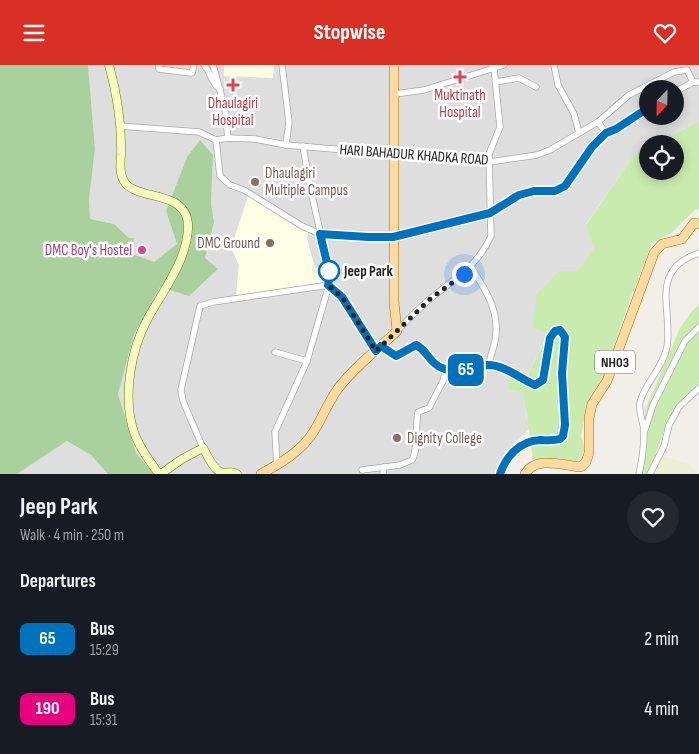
<!DOCTYPE html>
<meta charset="utf-8">
<style>
:root{--surface:#171b24;--page:#242831;--text:#f1f3f6;--muted:#9ea1a6;--accent:#d93025}
body{margin:0;font-family:"Sofia Sans Condensed",sans-serif;background:var(--page);color:var(--text);height:100vh;display:flex;flex-direction:column;font-size:19px;white-space:nowrap}
*{box-sizing:border-box;margin:0}
p{font-size:16px;color:var(--muted)}
.icon{flex:none;width:28px;height:28px;fill:none;stroke:currentColor;stroke-width:2;stroke-linecap:round;stroke-linejoin:round}
.map{position:relative;height:409px;overflow:hidden}
.details{display:flex;flex-direction:column;background:var(--surface);flex:1}
.details>*{flex:none}
.badge{padding:0 10px;border-radius:8px;font-size:18px;line-height:32px}
.needle{width:32px;rotate:202deg}
.tools{position:absolute;left:639px;top:15px;display:grid;gap:10px}
.tools a{display:grid;place-items:center;width:45px;height:45px;border-radius:50%;background:var(--surface);box-shadow:0 2px 12px #0003;font-size:25px}
.you{position:absolute;width:25px;height:25px;margin:-12px;border:4px solid #fff;border-radius:50%;background:#1a73e8;box-shadow:0 0 0 8px #1a73e833}
.map>.badge{position:absolute;translate:-50% -50%;box-shadow:0 0 0 2px #fff}
h2{padding:0 20px;font-size:19px;line-height:45px}
.round{display:grid;place-items:center;flex:none;width:52px;height:52px;border-radius:26px;background:var(--page)}
.summary{display:flex;align-items:center;justify-content:space-between;height:85px;padding:0 20px}
h1{font-size:24px;font-weight:700;line-height:38px}
ul{padding:0;list-style:none}
li{display:flex;align-items:center;gap:15px;height:70px;padding:0 20px}
li div{flex:1}
li b{display:block;font-size:19px}
li em{font-style:normal}
li .badge{min-width:55px;font-weight:700;text-align:center}
header{display:flex;justify-content:space-between;align-items:center;height:65px;padding:0 20px;background:var(--accent);color:#fff;font-size:22px;font-weight:700}
.map>svg:first-child{display:block}
.residential{fill:#dfdede;fill-rule:evenodd}
.education{fill:#feffe4}
.farmland{fill:#edf0d4}
.grass{fill:#caebaf}
.forest{fill:#aad19d}
.lines{fill:none;stroke-linecap:round;stroke-linejoin:round}
.street-casing{stroke:#a8a8a8;stroke-width:7}
.secondary-casing{stroke:#6a7d04;stroke-width:9}
.primary-casing{stroke:#9f7100;stroke-width:10}
.street{stroke:#fff;stroke-width:5.5}
.secondary{stroke:#f5fabe;stroke-width:8}
.primary{stroke:#fddaa2;stroke-width:9}
.line-casing{stroke:#fff;stroke-width:11}
.line{stroke:#0072bc;stroke-width:8}
.walk{stroke:#212121;stroke-width:5;stroke-dasharray:0 9}
.health-dot{fill:#e0444e;stroke:#fff;stroke-width:2}
.education-dot{fill:#8d6e63;stroke:#fff;stroke-width:2}
.hotel-dot{fill:#d1479c;stroke:#fff;stroke-width:2}
.stop-dot{fill:#fff;stroke:#0072bc;stroke-width:2.5}
.labels{text-anchor:middle;dominant-baseline:central;stroke-width:5;stroke-linejoin:round;paint-order:stroke}
.shield{fill:#fff;stroke:#646464;stroke-width:1}
.shield-label{font-size:14px;font-weight:bold;fill:#212121}
.health-label{font-size:15px;fill:#be3a42;stroke:#fff}
.street-label{font-size:15px;fill:#212121;stroke:#fff}
.education-label{font-size:15px;fill:#785e54;stroke:#fff;text-anchor:start}
.hotel-label{font-size:15px;fill:#b23c85;stroke:#fff;text-anchor:end}
.stop-label{font-size:15px;font-weight:bold;fill:#212121;stroke:#fff;text-anchor:start}
</style>
<header><svg class="icon" aria-label="menu" viewBox="0 0 24 24"><path d="M4 6h16M4 12h16M4 18h16"/></svg>Stopwise<svg class="icon" aria-label="heart" viewBox="0 0 24 24"><path d="M12 20l-8-8c-3-5 5-10 8-4 3-6 11-1 8 4z"/></svg></header>
<div class="map">
<svg width="699" height="409" viewBox="0 0 699 409">
<rect width="100%" height="100%" fill="#f2efe8"/>
<g class="residential">
<path d="M88 0H699V60L697 57 657 79H648L647 85 634 90 586 159 595 184 577 206 527 312 508 325 523 326 526 351 530 363 516 376 500 398 496 409H154L136 388 118 329 134 270 160 221 218 204 205 194 214 157 211 139 213 90 200 75 187 92 166 146 177 179 154 198 130 188 129 173 114 159 90 154 89 134 95 84ZM648 24H675V51H648ZM249 132 307 174 315 203 257 228 236 231 239 200 231 183Z"/>
<polygon points="67,376 91,390 108,409 17,409"/>
</g>
<g class="education">
<polygon points="224,0 274,0 273,13 224,11"/>
<polygon points="248,131 308,167 307,174 315,203 325,201 326,218 236,231 239,200 231,183"/>
</g>
<polygon class="farmland" points="662,391 688,399 699,409 652,409"/>
<g class="grass">
<path d="M697 57 699 60V145L696 144 671 168 652 178 629 237 604 311 588 335 581 371 585 385 575 399 558 393 533 396C531 372 526 350 523 327L508 325 510 313 527 312 548 269 532 262 537 229 559 206H577L594 184 586 160 634 90 647 85 648 106H675V79H657Z"/>
<polygon points="699,240 699,318 669,354 648,409 641,409 645,386 645,345 680,263 692,246"/>
</g>
<polygon class="forest" points="0,0 88,0 95,84 89,134 90,154 114,159 129,173 134,173 130,188 154,197 177,179 166,146 187,92 200,75 213,90 211,139 214,157 205,193 218,204 189,231 160,222 134,270 118,329 136,388 154,409 108,409 91,390 67,376 17,409 0,409"/>
<g class="lines">
<g class="street-casing">
<g id="street">
<polyline points="159,0 159,4 190,8 192,8 194,0"/>
<path d="M204 0C212 9 210 17 220 24"/>
<polyline points="213,0 225,44 228,73"/>
<polyline points="282,0 289,57 286,80"/>
<polyline points="554,0 558,20 574,49 579,68"/>
<polyline points="496,17 519,13 536,22"/>
<polyline points="675,27 693,17 699,17"/>
<polyline points="395,29 424,25 504,0"/>
<polyline points="598,57 606,68"/>
<polyline points="120,61 199,67 216,75 228,73 255,74 286,80 489,97 537,90 550,85 598,57 629,30 674,7 687,5 693,17"/>
<polyline points="216,75 220,111 230,120 244,125 302,161 320,169 368,172 393,172 490,148 519,130 534,126 555,126 565,121 593,82 606,68 617,64 648,43"/>
<polyline points="303,81 310,122 330,210 329,220 342,232 376,286"/>
<path d="M471 202C484 223 498 242 496 269 496 279 490 289 489 300 498 303 508 304 516 308 522 311 526 317 533 319 551 324 547 282 551 272 552 270 553 268 555 266L560 265 565 272 562 308 565 360 563 371 560 374C553 376 547 375 540 375 520 376 506 391 500 409"/>
<path d="M397 266C408 255 419 243 430 234 454 214 478 201 491 171L489 89 500 62 494 3 492 0"/>
<path d="M381 281 396 291 416 280C425 284 427 294 435 300 450 311 473 304 489 300"/>
<polyline points="275,287 307,296"/>
<polyline points="645,365 653,340 685,276 699,262"/>
<polyline points="203,383 183,336 181,325 200,241 213,237 329,220 307,296 275,367 277,401"/>
<path d="M362 405 400 400 412 395C419 383 415 362 418 347L429 343 443 316 446 304"/>
<polyline points="383,409 384,402"/>
<path d="M639 409C642 396 644 381 644 367 644 358 638 347 640 337 645 318 663 303 667 282 673 245 648 205 699 188"/>
<polyline points="650,409 664,381 669,360 679,342 699,323"/>
</g>
</g>
<g class="secondary-casing">
<g id="secondary">
<path d="M109 0C117 29 122 59 121 90 120 99 119 111 126 119 142 136 190 125 188 164 186 197 163 226 148 253 130 286 122 335 135 370 141 385 150 397 159 409"/>
<path d="M161 409 182 394 203 383C207 389 213 405 221 407 227 409 231 405 237 409"/>
</g>
</g>
<g class="primary-casing">
<g id="primary">
<path d="M261 409C281 398 302 386 314 366 322 353 328 338 337 325 353 303 377 285 397 266L394 237V0"/>
<path d="M525 409C536 390 565 401 581 402L586 397 589 388V353L592 339 607 316 654 188 662 179 682 174 694 158 699 159"/>
</g>
</g>
<use href="#street" class="street"/>
<use href="#secondary" class="secondary"/>
<use href="#primary" class="primary"/>
</g>
<g class="lines">
<g class="line-casing">
<path id="line" d="M500 409C506 391 520 376 540 375 547 375 553 376 560 374L563 371 565 360 562 308 565 272 560 265 555 266 550 273 543 315 535 320C520 314 505 300 488 300 472 301 458 310 442 303 430 299 427 285 416 280L396 291 381 281 376 286 342 232 328 220 330 210 320 169 368 172H393L490 148 519 130 534 126H555L565 121 592 82 606 68 616 64 648 43"/>
</g>
<use href="#line" class="line"/>
<polyline class="walk" points="329,206 328,220 342,232 376,286 430,234 464,209"/>
</g>
<g class="health-dot">
<path d="M457.5 4.5h5v5h5v5h-5v5h-5v-5h-5v-5h5z"/>
<path d="M230.5 12.5h5v5h5v5h-5v5h-5v-5h-5v-5h5z"/>
</g>
<g class="education-dot">
<circle cx="255" cy="117" r="5"/>
<circle cx="270" cy="178" r="5"/>
<circle cx="397" cy="373" r="5"/>
</g>
<circle class="hotel-dot" cx="142" cy="185" r="5"/>
<circle class="stop-dot" cx="329" cy="206" r="10"/>
<g class="labels">
<rect class="shield" x="595" y="285.5" width="40" height="23" rx="4"/>
<g class="shield-label">
<text x="615" y="297">NH03</text>
</g>
<g class="health-label">
<text x="460" y="30">Muktinath<tspan x="460" dy="17">Hospital</tspan></text>
<text x="233" y="38">Dhaulagiri<tspan x="233" dy="17">Hospital</tspan></text>
</g>
<g class="street-label">
<text transform="translate(414 90) rotate(4)">HARI BAHADUR KHADKA ROAD</text>
</g>
<g class="education-label">
<text x="265" y="108">Dhaulagiri<tspan x="265" dy="17">Multiple Campus</tspan></text>
<text x="260" y="178" text-anchor="end">DMC Ground</text>
<text x="407" y="373">Dignity College</text>
</g>
<g class="hotel-label">
<text x="132" y="185">DMC Boy's Hostel</text>
</g>
<g class="stop-label">
<text x="344" y="206">Jeep Park</text>
</g>
</g>
</svg>
<div class="tools">
<a><svg class="needle" viewBox="-14 -14 28 28"><path d="M0-13l5 13h-10z" fill="#e53935"/><path d="M0 13l5-13h-10z" fill="#9ea1a6"/></svg></a>
<a><svg class="icon" aria-label="locate" viewBox="0 0 24 24"><circle cx="12" cy="12" r="6"/><path d="M12 2v4M12 18v4M2 12h4M18 12h4"/></svg></a>
</div>
<div class="you" style="left:464px;top:209px"></div>
<b class="badge" style="left:466px;top:305px;background:#0072bc;color:#fff">65</b>
</div>
<section class="details">
<div class="summary"><div><h1>Jeep Park</h1><p>Walk · 4 min · 250 m</p></div><a class="round"><svg class="icon" aria-label="heart" viewBox="0 0 24 24"><path d="M12 20l-8-8c-3-5 5-10 8-4 3-6 11-1 8 4z"/></svg></a></div>
<h2>Departures</h2>
<ul>
<li><span class="badge" style="background:#0072bc;color:#fff">65</span><div><b>Bus</b><p>15:29</p></div><em>2 min</em></li>
<li><span class="badge" style="background:#e6007e;color:#fff">190</span><div><b>Bus</b><p>15:31</p></div><em>4 min</em></li>
</ul>
</section>
